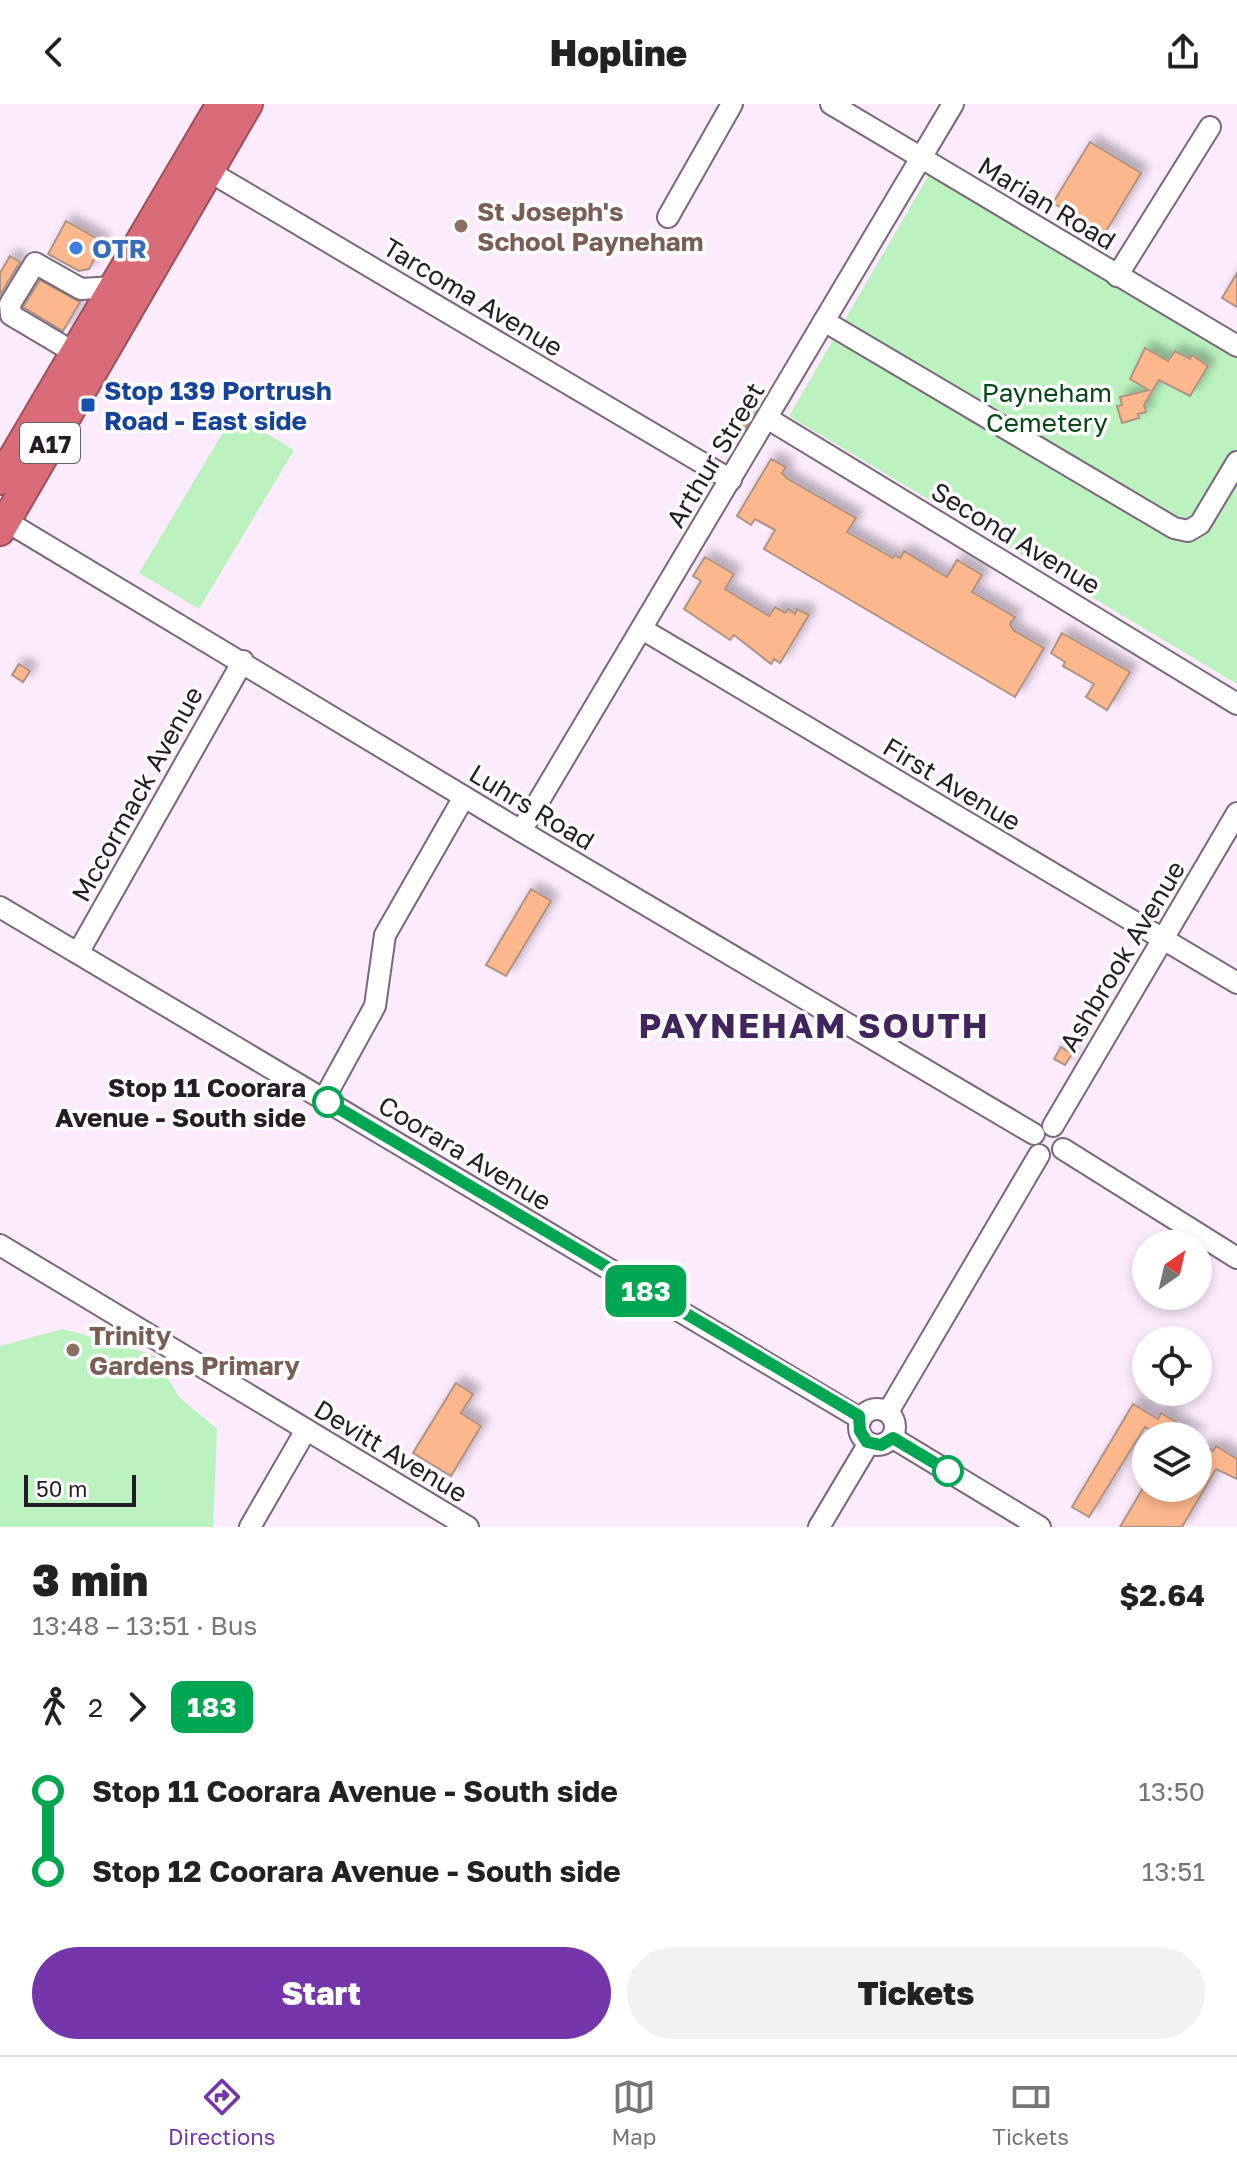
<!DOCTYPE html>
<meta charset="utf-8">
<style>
:root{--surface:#fff;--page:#f2f2f2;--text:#222;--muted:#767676;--line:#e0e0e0;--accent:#7636ab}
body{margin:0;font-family:"Golos Text",sans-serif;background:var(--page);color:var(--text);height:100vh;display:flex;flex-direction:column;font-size:30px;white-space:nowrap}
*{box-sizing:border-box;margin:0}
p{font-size:26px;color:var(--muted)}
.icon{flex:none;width:44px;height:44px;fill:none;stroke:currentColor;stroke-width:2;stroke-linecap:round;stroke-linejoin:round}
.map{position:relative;height:1423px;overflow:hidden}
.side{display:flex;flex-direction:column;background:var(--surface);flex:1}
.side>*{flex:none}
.badge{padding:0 16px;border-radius:12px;font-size:28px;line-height:52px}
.needle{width:52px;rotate:34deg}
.buttons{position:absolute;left:1132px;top:1126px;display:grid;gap:16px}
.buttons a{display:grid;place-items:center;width:80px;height:80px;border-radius:50%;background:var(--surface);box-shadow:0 4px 12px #0003;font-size:40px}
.scale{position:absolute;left:24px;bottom:20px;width:112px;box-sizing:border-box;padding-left:8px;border:4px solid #251d25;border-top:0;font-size:22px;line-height:28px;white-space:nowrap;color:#251d25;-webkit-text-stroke:6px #fefefe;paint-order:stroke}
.map>.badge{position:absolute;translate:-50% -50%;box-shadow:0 0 0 4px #fff}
.legs{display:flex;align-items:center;gap:12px;height:88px;padding:0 32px;font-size:26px}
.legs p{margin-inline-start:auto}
.overview{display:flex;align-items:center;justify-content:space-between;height:136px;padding:0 32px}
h1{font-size:44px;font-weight:800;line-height:60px}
.button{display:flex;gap:16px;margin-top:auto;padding:16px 32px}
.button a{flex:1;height:92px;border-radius:48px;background:var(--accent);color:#fff;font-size:32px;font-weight:800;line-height:92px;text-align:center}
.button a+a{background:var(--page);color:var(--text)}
ul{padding:0 32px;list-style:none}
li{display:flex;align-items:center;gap:28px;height:80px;font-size:30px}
li i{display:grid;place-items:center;width:12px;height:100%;margin:0 10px;background:currentColor}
li i::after{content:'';width:20px;height:20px;margin:-10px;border:6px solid;border-radius:50%;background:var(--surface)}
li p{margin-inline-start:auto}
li:first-child i{background:linear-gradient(#0000 50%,currentColor 0)}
li:last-child i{background:linear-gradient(currentColor 50%,#0000 0)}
header{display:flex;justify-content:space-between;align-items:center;height:104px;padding:0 32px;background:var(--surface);font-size:36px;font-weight:800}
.menu{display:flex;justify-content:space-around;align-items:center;height:112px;border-top:2px solid var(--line);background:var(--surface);font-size:22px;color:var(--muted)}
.menu a{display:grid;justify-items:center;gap:4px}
.menu .active{color:var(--accent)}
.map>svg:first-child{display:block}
.green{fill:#bbf2bf}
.building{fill:#fcb78d;stroke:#ae9383;stroke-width:2;filter:url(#shadow)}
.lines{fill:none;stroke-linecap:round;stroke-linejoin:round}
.minor-casing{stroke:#7b677b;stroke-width:24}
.highway-casing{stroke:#9b505c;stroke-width:32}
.minor{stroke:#fff;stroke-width:20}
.highway{stroke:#da6c79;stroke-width:28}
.line-1-casing{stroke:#fff;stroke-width:18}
.line-1{stroke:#00a651;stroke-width:12}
.education-dot{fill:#8d6e63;stroke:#fefefe;stroke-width:3}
.shop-dot{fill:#3f7fe0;stroke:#fefefe;stroke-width:3}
.transit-dot{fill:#1a4fb4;stroke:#fefefe;stroke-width:3}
.stop-1-dot{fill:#fff;stroke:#00a651;stroke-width:4}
.labels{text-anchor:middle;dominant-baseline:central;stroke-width:7;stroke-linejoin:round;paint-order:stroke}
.shield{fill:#fefefe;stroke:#666066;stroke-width:2}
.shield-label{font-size:24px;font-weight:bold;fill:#251d25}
.street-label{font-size:26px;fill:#251d25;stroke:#fefefe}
.education-label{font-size:26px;font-weight:bold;fill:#785e54;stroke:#fefefe;text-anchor:start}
.shop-label{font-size:26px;font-weight:bold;fill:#366cbe;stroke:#fefefe;text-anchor:start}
.transit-label{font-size:26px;font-weight:bold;fill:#164399;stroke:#fefefe;text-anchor:start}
.park-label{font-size:26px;fill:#044816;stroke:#fefefe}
.stop-label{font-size:26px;font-weight:bold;fill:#251d25;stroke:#fefefe;text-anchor:end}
.district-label{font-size:34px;font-weight:bold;letter-spacing:2px;fill:#42255e;stroke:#fefefe}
</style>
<header><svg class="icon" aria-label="back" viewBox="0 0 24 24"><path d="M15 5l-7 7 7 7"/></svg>Hopline<svg class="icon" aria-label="share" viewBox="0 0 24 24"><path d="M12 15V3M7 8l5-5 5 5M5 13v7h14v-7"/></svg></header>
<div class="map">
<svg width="1237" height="1423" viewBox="0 0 1237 1423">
<defs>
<filter id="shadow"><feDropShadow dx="7" dy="-7" stdDeviation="4" flood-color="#0004"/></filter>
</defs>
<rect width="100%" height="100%" fill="#fceafd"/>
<g class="green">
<polygon points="930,69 1237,253 1237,580 789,312"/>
<polygon points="234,310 294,346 199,505 139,469"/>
<polygon points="63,1225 154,1251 179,1293 217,1325 213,1423 0,1423 0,1242"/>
</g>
<g class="building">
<polygon points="1090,38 1141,69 1105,129 1053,99"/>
<polygon points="66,117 103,138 89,165 79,167 48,150"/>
<polygon points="10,152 20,158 0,191 0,169"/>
<polygon points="1237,169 1237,203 1222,194"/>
<polygon points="40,176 80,198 63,227 23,203"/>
<polygon points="1145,244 1168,257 1175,247 1190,255 1192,251 1208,262 1190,292 1159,276 1144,301 1146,308 1138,310 1139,314 1122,319 1117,302 1122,301 1120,293 1149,286 1130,275"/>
<polygon points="740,305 752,313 744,326 732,318"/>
<polygon points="771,355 786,363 782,369 788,375 856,414 847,428 893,454 895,451 900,454 904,447 947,473 957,456 982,471 972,488 1015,513 1010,520 1013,526 1044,544 1015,593 764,445 775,426 755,415 751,421 737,412"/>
<polygon points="705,453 734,470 725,485 769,512 775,503 785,509 788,505 795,510 797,505 809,511 780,559 774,555 771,560 734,531 730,536 684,505 701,477 693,472"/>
<polygon points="1062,529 1130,568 1107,606 1086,593 1094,580 1063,562 1065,558 1051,549"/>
<polygon points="19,560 30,567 23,578 12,571"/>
<polygon points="531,785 551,797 506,872 486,861"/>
<polygon points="1061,943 1072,950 1065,961 1054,955"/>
<polygon points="456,1279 473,1290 461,1309 481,1322 451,1372 413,1349"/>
<polygon points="1133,1300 1158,1315 1161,1309 1199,1332 1160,1332 1145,1323 1089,1413 1072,1403"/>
<polygon points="1204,1341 1213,1347 1216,1342 1237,1355 1237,1375 1216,1365 1182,1423 1120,1423 1143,1384 1198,1384 1198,1352"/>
</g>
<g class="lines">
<g class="minor-casing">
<g id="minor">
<polyline points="831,0 1237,242"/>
<polyline points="200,62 731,376"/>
<polyline points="668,113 732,0"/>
<polyline points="1117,172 1210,23"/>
<polyline points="824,217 1174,424 1188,427 1200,420 1237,358"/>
<polyline points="89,250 75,249 11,211 10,200 35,159 81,185 114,183"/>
<polyline points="767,314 1237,600"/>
<polyline points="6,417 521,727 1034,1030"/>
<polyline points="642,525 1237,879"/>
<polyline points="521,727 953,0"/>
<polyline points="0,803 861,1315"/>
<polyline points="78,849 243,557"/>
<polyline points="324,995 375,902 385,831 464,693"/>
<polyline points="1053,1022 1237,709"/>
<polyline points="1063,1045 1237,1154"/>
<polyline points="0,1141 468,1423"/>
<circle cx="877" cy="1323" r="18"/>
<polyline points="888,1308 1039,1051"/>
<polyline points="893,1334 1040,1423"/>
<polyline points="250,1423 306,1326"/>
<polyline points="819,1423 869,1339"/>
</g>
</g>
<g class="highway-casing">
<g id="highway">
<polyline points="0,376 221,0"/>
<polyline points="0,427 248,0"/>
</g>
</g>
<use href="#minor" class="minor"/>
<use href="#highway" class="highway"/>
</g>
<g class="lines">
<g class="line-1-casing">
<polyline id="line-1" points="328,998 859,1312 860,1327 867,1338 881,1341 893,1334 948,1367"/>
</g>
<use href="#line-1" class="line-1"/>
</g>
<g class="education-dot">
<circle cx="461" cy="122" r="8"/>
<circle cx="73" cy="1246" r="8"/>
</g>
<circle class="shop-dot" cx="76" cy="144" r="8"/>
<rect class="transit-dot" x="80" y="293" width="16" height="16" rx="4"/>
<g class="stop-1-dot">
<circle cx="328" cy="998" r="14"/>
<circle cx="948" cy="1367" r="14"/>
</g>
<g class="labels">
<rect class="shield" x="20" y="319" width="60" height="40" rx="6"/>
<g class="shield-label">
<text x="50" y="339">A17</text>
</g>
<g class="street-label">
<text transform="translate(1047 99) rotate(31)">Marian Road</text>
<text transform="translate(473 193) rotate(31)">Tarcoma Avenue</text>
<text transform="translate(715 351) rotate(-59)">Arthur Street</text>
<text transform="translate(1016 434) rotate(31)">Second Avenue</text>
<text transform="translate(952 680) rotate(31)">First Avenue</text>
<text transform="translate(137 690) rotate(-61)">Mccormack Avenue</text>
<text transform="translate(532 703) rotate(31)">Luhrs Road</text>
<text transform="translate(1122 852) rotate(-59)">Ashbrook Avenue</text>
<text transform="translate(465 1049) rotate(31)">Coorara Avenue</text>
<text transform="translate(391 1347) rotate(31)">Devitt Avenue</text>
</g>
<g class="education-label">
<text x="477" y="107">St Joseph's<tspan x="477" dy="30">School Payneham</tspan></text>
<text x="89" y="1231">Trinity<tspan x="89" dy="30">Gardens Primary</tspan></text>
</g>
<g class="shop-label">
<text x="92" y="144">OTR</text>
</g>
<g class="transit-label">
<text x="104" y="286">Stop 139 Portrush<tspan x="104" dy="30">Road - East side</tspan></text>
</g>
<g class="park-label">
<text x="1047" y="288">Payneham<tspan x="1047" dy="30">Cemetery</tspan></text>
</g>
<g class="stop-label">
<text x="306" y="983">Stop 11 Coorara<tspan x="306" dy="30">Avenue - South side</tspan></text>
</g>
<g class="district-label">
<text x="814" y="921">PAYNEHAM SOUTH</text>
</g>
</g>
</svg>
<div class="buttons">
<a><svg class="needle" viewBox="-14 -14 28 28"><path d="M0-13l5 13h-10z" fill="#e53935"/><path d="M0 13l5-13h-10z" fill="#767676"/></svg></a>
<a><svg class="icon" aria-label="locate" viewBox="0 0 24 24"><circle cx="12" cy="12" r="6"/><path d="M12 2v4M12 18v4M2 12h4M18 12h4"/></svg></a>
<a><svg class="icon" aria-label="layers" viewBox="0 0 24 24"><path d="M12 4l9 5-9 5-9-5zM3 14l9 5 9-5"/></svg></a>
</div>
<div class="scale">50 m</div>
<b class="badge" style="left:646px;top:1187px;background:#00a651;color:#fff">183</b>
</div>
<section class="side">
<div class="overview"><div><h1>3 min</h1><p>13:48 – 13:51 · Bus</p></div><b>$2.64</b></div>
<div class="legs"><svg class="icon" aria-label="walk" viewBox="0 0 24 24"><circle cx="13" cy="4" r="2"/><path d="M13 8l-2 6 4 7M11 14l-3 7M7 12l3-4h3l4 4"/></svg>2<svg class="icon" aria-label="forward" viewBox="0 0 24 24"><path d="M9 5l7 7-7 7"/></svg><b class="badge" style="background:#00a651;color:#fff">183</b></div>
<ul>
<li><i style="color:#00a651"></i><b>Stop 11 Coorara Avenue - South side</b><p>13:50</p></li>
<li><i style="color:#00a651"></i><b>Stop 12 Coorara Avenue - South side</b><p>13:51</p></li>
</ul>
<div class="button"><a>Start</a><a>Tickets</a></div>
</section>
<nav class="menu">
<a class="active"><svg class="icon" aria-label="directions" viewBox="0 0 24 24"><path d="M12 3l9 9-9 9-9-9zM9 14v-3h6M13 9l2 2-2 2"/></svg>Directions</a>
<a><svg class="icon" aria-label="map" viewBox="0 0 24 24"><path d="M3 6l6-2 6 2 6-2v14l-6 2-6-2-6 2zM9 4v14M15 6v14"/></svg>Map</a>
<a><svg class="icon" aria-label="tickets" viewBox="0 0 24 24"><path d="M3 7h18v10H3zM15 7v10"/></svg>Tickets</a>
</nav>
